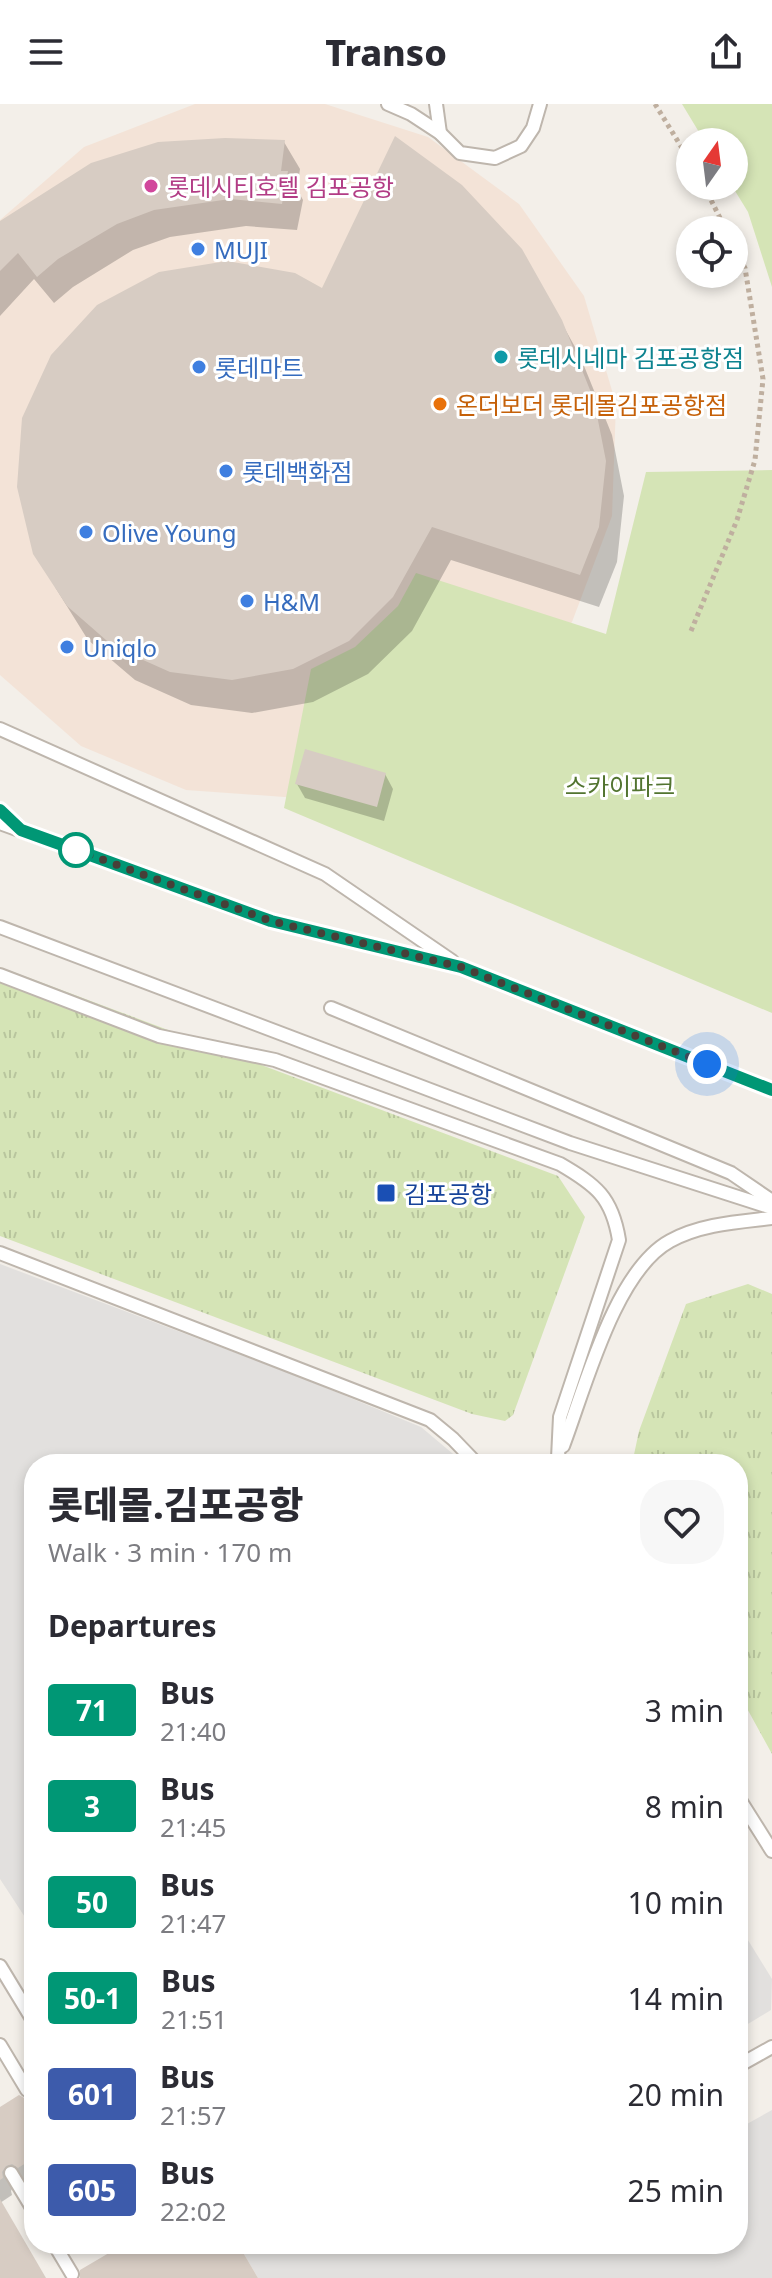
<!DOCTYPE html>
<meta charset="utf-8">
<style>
:root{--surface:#fff;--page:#f7f7f7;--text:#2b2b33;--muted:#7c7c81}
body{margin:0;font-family:"Noto Sans","Noto Sans KR",sans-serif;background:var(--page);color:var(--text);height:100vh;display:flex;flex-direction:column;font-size:30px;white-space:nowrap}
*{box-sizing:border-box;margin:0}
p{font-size:26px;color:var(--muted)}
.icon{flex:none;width:44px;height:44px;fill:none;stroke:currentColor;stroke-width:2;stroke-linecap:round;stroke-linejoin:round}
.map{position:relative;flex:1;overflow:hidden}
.panel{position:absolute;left:24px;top:1350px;width:724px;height:800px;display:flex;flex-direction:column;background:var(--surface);border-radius:32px;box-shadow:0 4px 12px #0003}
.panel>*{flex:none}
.badge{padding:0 16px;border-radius:6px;font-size:28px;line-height:52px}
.needle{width:52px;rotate:14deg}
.tools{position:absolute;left:676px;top:24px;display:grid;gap:16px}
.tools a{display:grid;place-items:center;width:72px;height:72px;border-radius:50%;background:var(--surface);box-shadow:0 4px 12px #0003;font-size:40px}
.you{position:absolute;width:40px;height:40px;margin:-20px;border:6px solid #fff;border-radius:50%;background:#1a73e8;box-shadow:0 0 0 12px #1a73e833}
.map>.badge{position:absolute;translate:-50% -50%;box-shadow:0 0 0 4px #fff}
h2{padding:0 24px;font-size:30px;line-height:72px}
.round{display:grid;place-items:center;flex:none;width:84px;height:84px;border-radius:32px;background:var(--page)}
.head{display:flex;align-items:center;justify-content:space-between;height:136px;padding:0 24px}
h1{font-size:38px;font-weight:800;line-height:60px}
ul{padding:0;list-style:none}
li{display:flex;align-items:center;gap:24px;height:96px;padding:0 24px}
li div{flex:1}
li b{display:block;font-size:30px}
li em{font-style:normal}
li .badge{min-width:88px;font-weight:700;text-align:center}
header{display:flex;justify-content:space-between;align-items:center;height:104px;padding:0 24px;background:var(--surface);font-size:36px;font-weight:800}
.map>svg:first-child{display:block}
.commercial{fill:#f3e3d7}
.grass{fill:url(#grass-tufts)}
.green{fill:#d5e4b6}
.parking{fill:#e2e0de}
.shadow{fill:#0003}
.building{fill:#d7ccc3}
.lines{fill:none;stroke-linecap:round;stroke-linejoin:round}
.service-casing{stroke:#beb6ad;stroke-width:16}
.path{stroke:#bfaf9f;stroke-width:5;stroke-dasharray:4 4;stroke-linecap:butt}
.service{stroke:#fff;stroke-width:12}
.line-casing{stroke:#fff;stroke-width:18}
.line{stroke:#009775;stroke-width:12}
.walk{stroke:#473f38;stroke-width:8;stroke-dasharray:0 14.4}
.hotel-dot{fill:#d1479c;stroke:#fff;stroke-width:3}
.shop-dot{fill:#3f7fe0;stroke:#fff;stroke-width:3}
.culture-dot{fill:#0f9aa8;stroke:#fff;stroke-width:3}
.food-dot{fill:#e8710a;stroke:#fff;stroke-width:3}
.stop-dot{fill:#fff;stroke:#009775;stroke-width:4}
.transit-dot{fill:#1a4fb4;stroke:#fff;stroke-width:3}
.labels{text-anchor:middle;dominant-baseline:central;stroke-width:6;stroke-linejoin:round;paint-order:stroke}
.hotel-label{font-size:24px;fill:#b23c85;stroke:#fff;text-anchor:start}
.shop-label{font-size:24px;fill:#366cbe;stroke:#fff;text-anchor:start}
.culture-label{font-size:24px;fill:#0d838f;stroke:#fff;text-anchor:start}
.food-label{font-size:24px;fill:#c56008;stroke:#fff;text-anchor:start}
.park-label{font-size:24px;fill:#527430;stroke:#fff}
.transit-label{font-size:24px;fill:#164399;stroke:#fff;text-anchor:start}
</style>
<header><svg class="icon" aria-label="menu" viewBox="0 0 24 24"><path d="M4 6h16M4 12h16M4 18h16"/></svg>Transo<svg class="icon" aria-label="share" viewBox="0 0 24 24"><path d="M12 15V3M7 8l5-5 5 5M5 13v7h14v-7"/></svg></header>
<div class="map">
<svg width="772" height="2174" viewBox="0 0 772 2174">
<defs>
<pattern id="grass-tufts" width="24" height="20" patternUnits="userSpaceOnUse" patternTransform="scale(2)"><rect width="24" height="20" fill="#d5e4b6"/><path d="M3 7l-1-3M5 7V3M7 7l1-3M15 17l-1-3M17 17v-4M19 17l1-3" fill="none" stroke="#b8c59d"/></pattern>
</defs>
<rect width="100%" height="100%" fill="#f3efe9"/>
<polygon class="commercial" points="195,0 325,0 428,33 519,100 584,192 616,300 612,412 572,518 502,605 298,694 186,686 81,642 0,571 0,116 84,43"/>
<g class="grass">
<polygon points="0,863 558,1072 585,1113 513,1311 505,1317 472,1310 0,1132"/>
<polygon points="748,1180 772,1190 772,1650 738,1588 738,1360 632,1360 639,1327 686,1200"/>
</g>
<g class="green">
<polygon points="682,0 772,0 772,183 748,108 732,82 734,38 705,38"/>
<polygon points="772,366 772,909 284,704 311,565 355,543 398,502 416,469 606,530 646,368"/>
</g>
<g class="parking">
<polygon points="0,1160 297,1272 421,1323 465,1360 34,1360 34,1827 0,1775"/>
<polygon points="738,1820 772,1875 771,1906 738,1926"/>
<polygon points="772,2006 772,2174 258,2174 238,2140 738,2140 738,2025"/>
</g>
<g class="shadow">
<polygon points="284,38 300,65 297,85 303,96 297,126 246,122 170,133 133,146 73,183 54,199 34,175 0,212 0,120"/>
<polygon points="540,180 580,252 612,331 624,392 617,458 599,503 451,456 412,527 368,570 313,598 252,609 191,601 135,576 88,536 55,483 323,187"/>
<polygon points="385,670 393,685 384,717 305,694 297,680"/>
<polygon points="34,1994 34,2077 29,2080 23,2077 15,2079 11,2087 12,2091 0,2099 44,2174 0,2174 0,2005"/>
</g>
<g class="building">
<polygon points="395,32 462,81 522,145 562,216 594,296 606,357 599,423 580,471 432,423 393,493 349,537 293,565 232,576 170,568 114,543 67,502 33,450 17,383 22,314 51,251 97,201 159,168 227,157 295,169 322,184"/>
<polygon points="225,34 285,36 281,67 288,67 282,100 230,95 154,106 117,120 58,155 37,173 18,149 0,167 0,117 91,59 158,38"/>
<polygon points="305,645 386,669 377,703 295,680"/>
<polygon points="19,1991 26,1995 34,1991 34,2054 18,2064 12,2060 6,2062 2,2068 3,2074 0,2076 0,2003"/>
<polygon points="0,2095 46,2174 0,2174"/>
<polygon points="131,2140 238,2140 258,2174 80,2174 80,2166 114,2146 125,2149"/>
</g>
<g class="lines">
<g class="service-casing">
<g id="service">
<polyline points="388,0 411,10 440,29 460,49 495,54 521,42 533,24 540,0"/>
<polyline points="436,0 440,29"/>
<polyline points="0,625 325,770 452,857"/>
<polyline points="0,706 16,721"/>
<polyline points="0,719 271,817 461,863 772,986"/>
<polyline points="0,823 570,1039 772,1104"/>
<path d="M0 871 159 932 275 956 560 1060C596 1081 612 1093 619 1136L560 1313 558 1354"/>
<polyline points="331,904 731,1069 772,1097"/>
<polyline points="0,1149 430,1316 453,1335 477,1360"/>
<path d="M563 1342C585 1284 615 1167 670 1137 701 1120 738 1118 772 1114"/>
<polyline points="738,1693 772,1747"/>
<polyline points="0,1862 34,1918"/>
<polyline points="0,1941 27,1986"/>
<polyline points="738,1962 772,1943"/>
<polyline points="11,2069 34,2107"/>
<polyline points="54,2140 72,2170"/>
<polyline points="121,2140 122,2141"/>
</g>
</g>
<g class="path">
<polyline points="655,0 690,57"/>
<polyline points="704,82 726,126"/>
<polyline points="691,527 737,416 755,356 763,275 745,164 734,142"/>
</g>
<use href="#service" class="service"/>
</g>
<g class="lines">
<g class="line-casing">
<polyline id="line" points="0,706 21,726 79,747 271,817 461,863 772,986"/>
</g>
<use href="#line" class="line"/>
<polyline class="walk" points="76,746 271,817 461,863 707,960"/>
</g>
<circle class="hotel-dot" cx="151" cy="82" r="8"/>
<g class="shop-dot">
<circle cx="198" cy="145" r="8"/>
<circle cx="199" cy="263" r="8"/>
<circle cx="226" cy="367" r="8"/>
<circle cx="86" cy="428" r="8"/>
<circle cx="247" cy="497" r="8"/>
<circle cx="67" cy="543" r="8"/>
</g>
<circle class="culture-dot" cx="501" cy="253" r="8"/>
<circle class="food-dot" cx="440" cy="300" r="8"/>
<circle class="stop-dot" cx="76" cy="746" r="16"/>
<rect class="transit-dot" x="376" y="1079" width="20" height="20" rx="4"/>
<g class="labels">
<g class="hotel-label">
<text x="167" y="82">롯데시티호텔 김포공항</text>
</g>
<g class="shop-label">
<text x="214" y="145">MUJI</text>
<text x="215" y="263">롯데마트</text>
<text x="242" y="367">롯데백화점</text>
<text x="102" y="428">Olive Young</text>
<text x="263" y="497">H&amp;M</text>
<text x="83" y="543">Uniqlo</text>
</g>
<g class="culture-label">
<text x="517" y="253">롯데시네마 김포공항점</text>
</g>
<g class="food-label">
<text x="456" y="300">온더보더 롯데몰김포공항점</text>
</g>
<g class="park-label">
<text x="620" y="681">스카이파크</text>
</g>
<g class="transit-label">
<text x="404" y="1089">김포공항</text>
</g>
</g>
</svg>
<div class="tools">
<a><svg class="needle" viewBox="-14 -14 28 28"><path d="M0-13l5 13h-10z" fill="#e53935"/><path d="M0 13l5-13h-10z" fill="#7c7c81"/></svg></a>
<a><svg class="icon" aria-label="locate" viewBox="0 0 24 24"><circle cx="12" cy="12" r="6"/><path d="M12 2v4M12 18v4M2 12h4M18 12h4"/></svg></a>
</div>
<div class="you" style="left:707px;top:960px"></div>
<section class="panel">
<div class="head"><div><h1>롯데몰.김포공항</h1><p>Walk · 3 min · 170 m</p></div><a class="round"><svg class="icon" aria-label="heart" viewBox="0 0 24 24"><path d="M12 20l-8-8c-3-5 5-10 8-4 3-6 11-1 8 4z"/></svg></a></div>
<h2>Departures</h2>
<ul>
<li><span class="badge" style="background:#009775;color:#fff">71</span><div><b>Bus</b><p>21:40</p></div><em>3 min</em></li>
<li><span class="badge" style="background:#009775;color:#fff">3</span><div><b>Bus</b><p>21:45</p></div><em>8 min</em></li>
<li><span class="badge" style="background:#009775;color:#fff">50</span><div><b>Bus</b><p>21:47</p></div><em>10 min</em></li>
<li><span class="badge" style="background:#009775;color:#fff">50-1</span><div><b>Bus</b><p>21:51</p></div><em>14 min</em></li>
<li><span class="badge" style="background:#3d5bab;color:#fff">601</span><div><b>Bus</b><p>21:57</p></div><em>20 min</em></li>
<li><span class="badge" style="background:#3d5bab;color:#fff">605</span><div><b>Bus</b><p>22:02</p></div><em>25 min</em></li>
</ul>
</section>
</div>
